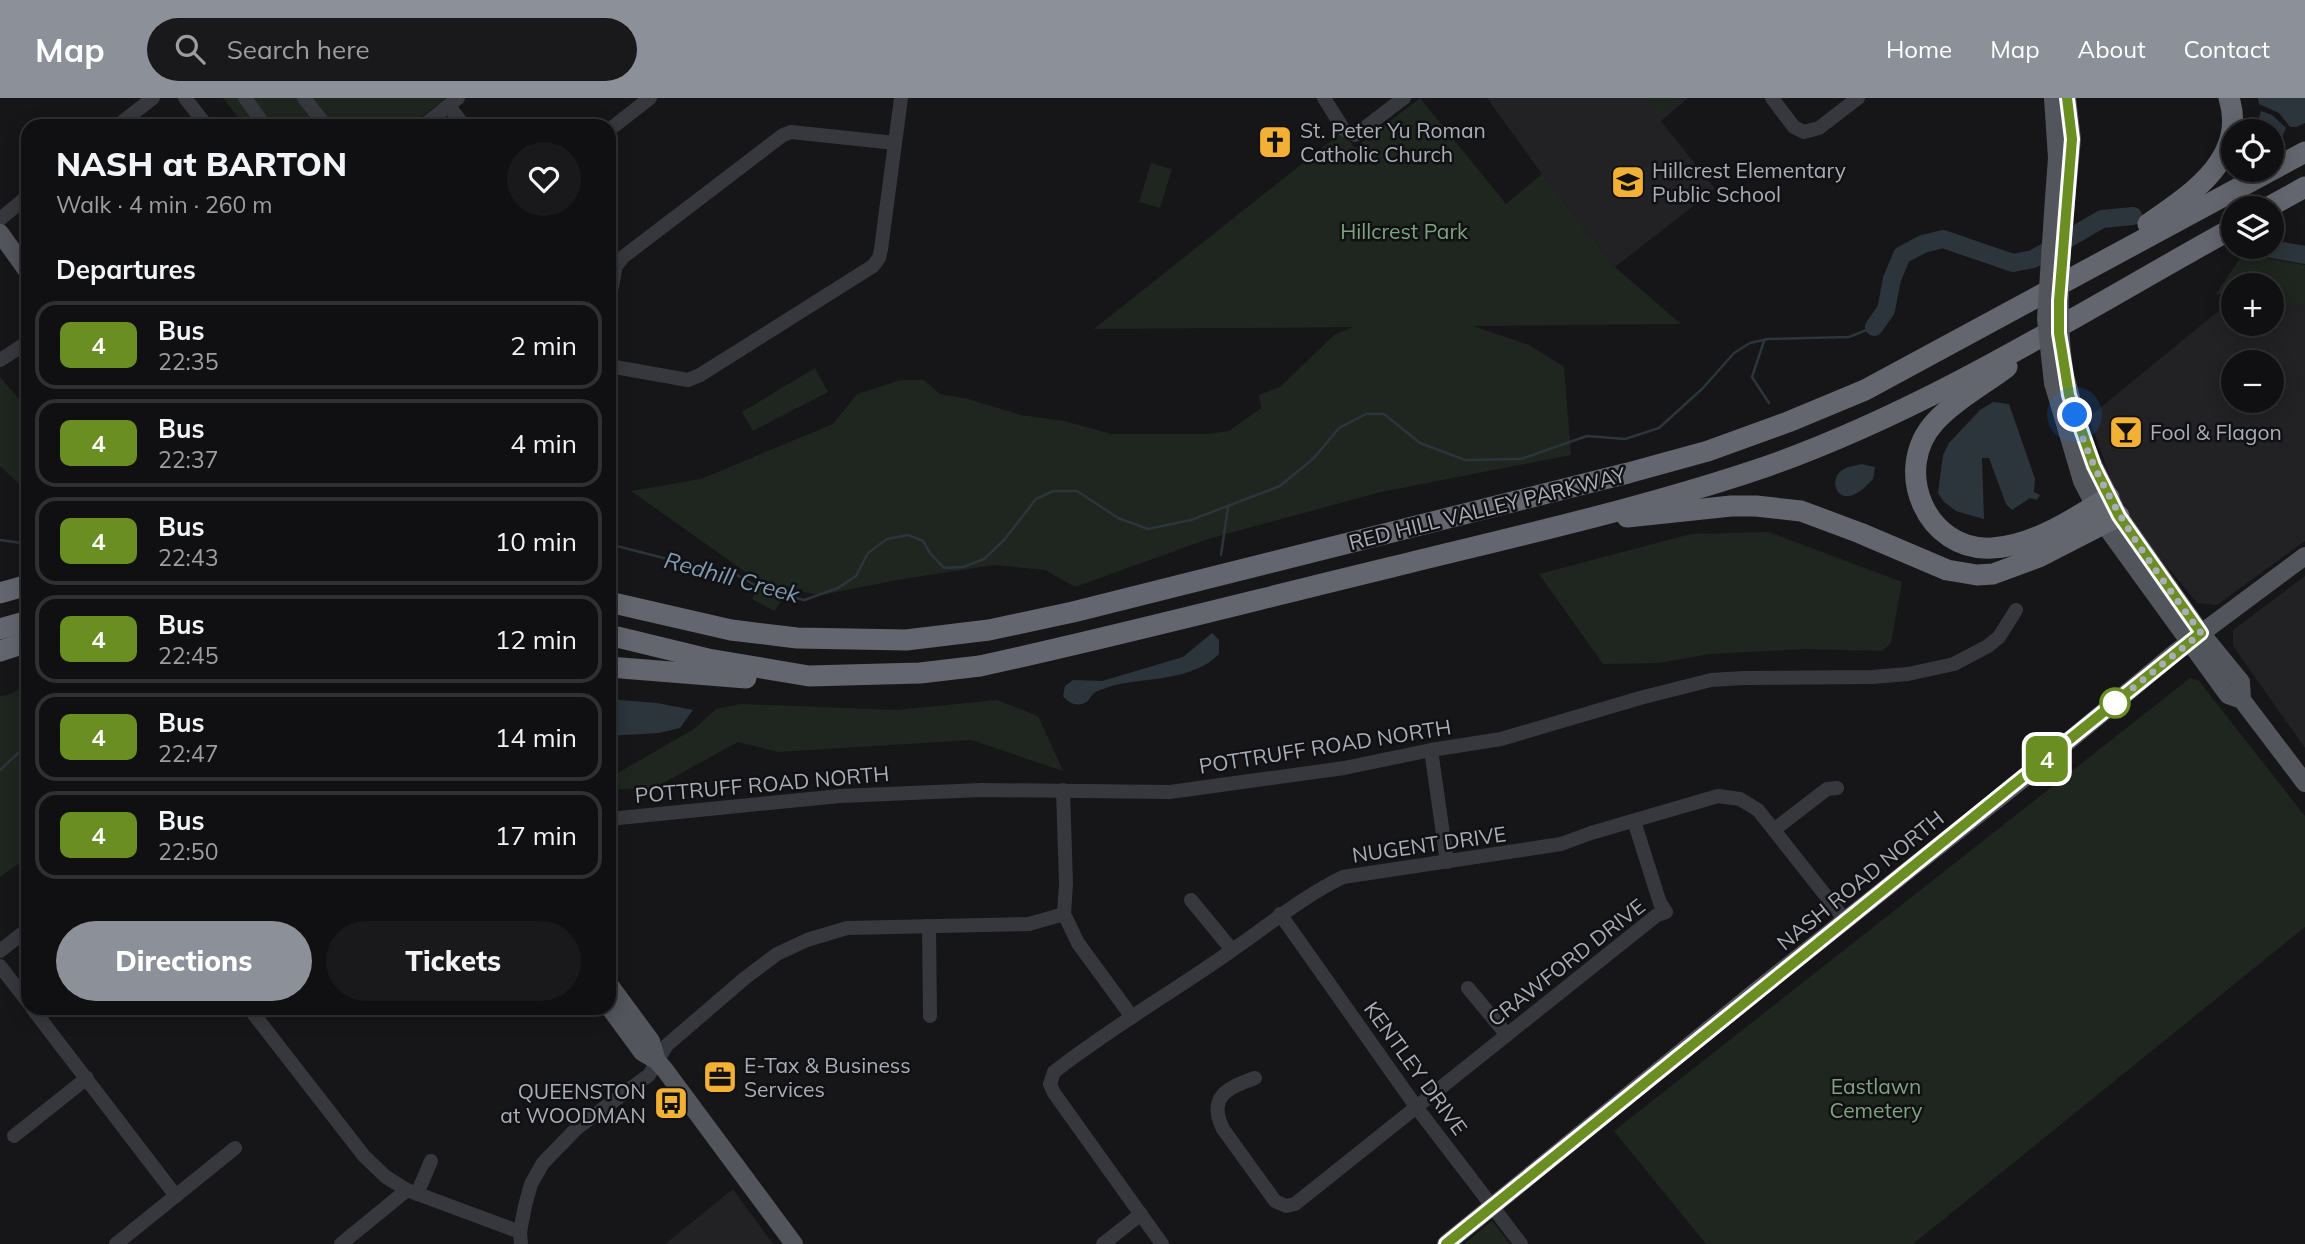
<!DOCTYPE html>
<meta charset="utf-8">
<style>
:root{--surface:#101012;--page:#19191b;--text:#f1f3f6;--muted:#9c9d9f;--line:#303032;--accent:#8c9099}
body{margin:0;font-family:Mulish,sans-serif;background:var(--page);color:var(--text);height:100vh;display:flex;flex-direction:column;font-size:26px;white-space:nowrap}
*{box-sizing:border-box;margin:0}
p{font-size:23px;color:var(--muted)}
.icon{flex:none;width:38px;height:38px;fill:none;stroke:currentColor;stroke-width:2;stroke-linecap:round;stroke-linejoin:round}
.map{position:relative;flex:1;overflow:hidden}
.drawer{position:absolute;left:21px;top:21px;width:595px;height:896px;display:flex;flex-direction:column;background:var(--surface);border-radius:21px;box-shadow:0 4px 18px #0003,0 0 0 2px var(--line)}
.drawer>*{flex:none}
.badge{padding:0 14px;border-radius:10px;font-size:24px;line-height:46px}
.buttons{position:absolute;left:2221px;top:21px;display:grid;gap:14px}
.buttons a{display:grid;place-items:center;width:63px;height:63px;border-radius:50%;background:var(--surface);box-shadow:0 4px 18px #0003,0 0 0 2px var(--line);font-size:35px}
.you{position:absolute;width:35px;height:35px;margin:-18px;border:5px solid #fff;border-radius:50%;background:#1a73e8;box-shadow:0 0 0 10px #1a73e833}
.map>.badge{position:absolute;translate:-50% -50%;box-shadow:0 0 0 4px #fff}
h2{padding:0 35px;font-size:26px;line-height:63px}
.round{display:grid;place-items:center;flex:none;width:74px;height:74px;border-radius:37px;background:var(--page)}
.head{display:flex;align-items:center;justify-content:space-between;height:119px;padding:0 35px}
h1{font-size:33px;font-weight:800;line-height:52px}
.primary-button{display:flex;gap:14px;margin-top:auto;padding:14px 35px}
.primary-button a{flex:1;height:80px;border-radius:42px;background:var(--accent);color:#fff;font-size:28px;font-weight:800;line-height:80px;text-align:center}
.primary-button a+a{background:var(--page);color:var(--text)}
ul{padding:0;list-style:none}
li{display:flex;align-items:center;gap:21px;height:88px;margin:0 14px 10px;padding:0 21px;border:4px solid var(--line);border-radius:21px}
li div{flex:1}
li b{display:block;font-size:26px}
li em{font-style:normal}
li .badge{min-width:77px;font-weight:700;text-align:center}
header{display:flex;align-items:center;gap:42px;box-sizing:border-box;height:98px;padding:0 35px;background:var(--accent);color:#fff}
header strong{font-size:33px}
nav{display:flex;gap:38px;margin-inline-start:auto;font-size:24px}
.search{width:490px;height:63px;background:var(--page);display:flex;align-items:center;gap:18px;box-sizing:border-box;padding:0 24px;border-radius:38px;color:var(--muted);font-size:26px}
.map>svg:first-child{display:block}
.built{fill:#222225;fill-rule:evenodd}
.green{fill:#1e261f}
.water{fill:#2c353c}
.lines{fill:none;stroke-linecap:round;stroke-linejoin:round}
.stream{stroke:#2c353c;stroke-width:2.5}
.river{stroke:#2c353c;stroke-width:18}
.minor{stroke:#37383d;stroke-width:14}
.major{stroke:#53555c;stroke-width:18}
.highway{stroke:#63666e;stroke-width:21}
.major-bridge{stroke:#53555c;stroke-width:18}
.line-casing{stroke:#fff;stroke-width:16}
.line{stroke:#6b8e23;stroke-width:10}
.walk{stroke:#a8adb8;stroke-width:7;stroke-dasharray:0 12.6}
.stop-dot{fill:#fff;stroke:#6b8e23;stroke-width:3.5}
.labels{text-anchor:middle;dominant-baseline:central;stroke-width:5;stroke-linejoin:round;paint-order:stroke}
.poi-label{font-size:21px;fill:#a8adb8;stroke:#111113;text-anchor:start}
.park-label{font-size:21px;fill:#7fa381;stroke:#111113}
.street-label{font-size:21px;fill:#a8adb8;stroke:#111113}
.water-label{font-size:23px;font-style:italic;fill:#7f9bb3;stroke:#111113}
</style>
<header>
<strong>Map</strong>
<div class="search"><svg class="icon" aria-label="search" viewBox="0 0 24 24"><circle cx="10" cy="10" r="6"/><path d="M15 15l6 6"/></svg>Search here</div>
<nav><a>Home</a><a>Map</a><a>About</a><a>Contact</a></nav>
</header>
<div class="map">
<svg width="2305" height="1146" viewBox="0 0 2305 1146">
<rect width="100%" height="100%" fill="#161618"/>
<g class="built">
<polygon points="1487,0 1688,0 1661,23 1715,91 1615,169 1542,76"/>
<path d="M2233 201V226H2272V203L2305 206V443L2217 507 2197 505 2141 437 2113 388 2089 319ZM2233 264H2272V303H2233Z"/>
<polygon points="2305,478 2305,650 2233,548 2233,532"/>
<polygon points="733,1091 773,1146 665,1146"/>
</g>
<g class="green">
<polygon points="223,0 446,0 410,28 245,28"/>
<polygon points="1420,0 1506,106 1542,76 1615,169 1681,226 1473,228 1529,247 1564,269 1571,357 1381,394 1208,441 1075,489 1045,472 994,467 903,481 821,497 790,492 774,513 752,501 761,485 631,393 701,381 833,326 857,296 901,282 924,282 940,296 968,301 1021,317 1064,323 1112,336 1206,336 1229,333 1261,310 1259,297 1280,289 1334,237 1353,229 1094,231 1342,34 1355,50"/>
<polygon points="1650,0 1678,0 1658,16 1647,2"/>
<polygon points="1151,65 1172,71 1160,110 1139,104"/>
<polygon points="2243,156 2305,167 2305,207 2272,203 2272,187 2233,187 2233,198 2216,196"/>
<polygon points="815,270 828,294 753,333 742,314"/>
<polygon points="0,279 28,312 28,390 22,389 0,368"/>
<polygon points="1769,434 1902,484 1891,545 1882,553 1805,551 1709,556 1659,565 1603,566 1539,476 1691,436"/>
<polygon points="2190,580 2199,583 2305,718 2305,829 1913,1146 1706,1146 1614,1033"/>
<polygon points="28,587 28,759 0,779 0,598 8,597"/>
<polygon points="997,602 1038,618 1063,673 971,642 778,654 738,644 654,690 609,692 609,680 694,631 716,611 740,606 897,612"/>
<polygon points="1492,1123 1510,1146 1463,1146 1464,1146"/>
</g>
<g class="water">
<polygon points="2258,0 2305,0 2305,25 2296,29 2290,29 2279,15 2259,6"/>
<polygon points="2261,13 2272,17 2286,30 2282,39 2272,43 2272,33 2258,33 2257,26"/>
<polygon points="1993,304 2009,306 2035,381 2034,394 2040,397 2037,402 2030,400 2012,412 2006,406 1989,360 1982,360 1984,421 1956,413 1944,404 1938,395 1943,357 1949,345 1980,312"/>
<path d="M1861 366 1875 369 1873 381C1868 386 1862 393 1855 396 1837 406 1827 380 1844 371 1848 368 1856 368 1861 366Z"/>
<path d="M1212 535 1219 542V556C1195 582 1146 580 1115 587 1110 589 1098 592 1094 595 1089 599 1090 604 1082 606 1074 608 1068 604 1063 598L1065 588 1073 582 1102 583 1183 559Z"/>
<polygon points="609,601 657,605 693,612 680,630 659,635 609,638"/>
</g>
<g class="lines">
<g class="stream">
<polyline points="1764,243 1752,279 1769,305"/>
<polyline points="0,442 28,446"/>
<polyline points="609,446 687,466 705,475 737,477 762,491 804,502 838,490 856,478 868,455 887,441 908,437 923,443 930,455 944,470 963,469 984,461 1004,442 1036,401 1053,393 1077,393 1118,420 1148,431 1191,422 1280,388 1314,360 1339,330 1366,316 1384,316 1420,345 1465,362 1521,361 1587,338 1625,341 1659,330 1703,290 1734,255 1750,245 1768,241 1849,239 1874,229"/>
<polyline points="1221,457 1228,409"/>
<polyline points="0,672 28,646"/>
</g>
<g class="river">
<polyline points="2260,149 2305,157"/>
<polyline points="1874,229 1886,212 1892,181 1902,157 1923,146 1943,141 2013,165 2033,161 2102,121 2133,118"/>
</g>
<g class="minor">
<polyline points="185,0 207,28"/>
<polyline points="245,0 265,28"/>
<polyline points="304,0 326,28"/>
<polyline points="1324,0 1344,32 1355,37 1404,0"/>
<polyline points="1772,0 1794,29 1804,34 1819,30 1858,0"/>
<polyline points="449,8 464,28"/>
<polyline points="117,28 153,0"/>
<polyline points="423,28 458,0"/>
<polyline points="609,32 650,0"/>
<polyline points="0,121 28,98"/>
<polyline points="609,203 616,168 623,159 783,37 791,34 895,45"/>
<polyline points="0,262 28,244"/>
<polyline points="609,268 688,282 700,277 873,168 879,160 881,151 901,0"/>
<polyline points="1431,652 1447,764"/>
<polyline points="1063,692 1066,786 1064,816 1078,845 1132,919"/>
<polyline points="609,721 840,698 981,692 1170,694 1344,670 1431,652 1501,641 1640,600 1711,582 1744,580 1872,579 1908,576 1954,566 1988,548 1999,539 2016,512"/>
<polyline points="1775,731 1827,691 1837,690"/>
<polyline points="1191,802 1232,852"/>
<polyline points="1280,816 1417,1010 1521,1146"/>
<polyline points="929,828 930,918"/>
<polyline points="0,853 28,831"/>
<polyline points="0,868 28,904"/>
<polyline points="1468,890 1507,937"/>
<polyline points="32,910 176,1098"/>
<polyline points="249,910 364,1058 386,1079 407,1092 520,1134"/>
<path d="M1255 980C1228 989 1207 999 1223 1031L1275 1103 1286 1108 1295 1106 1657 817 1666 814 1660 805 1634 723"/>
<polyline points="14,1038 87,980"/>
<polyline points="417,1096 431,1063"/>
<polyline points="116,1146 235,1050"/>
<polyline points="341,1146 407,1092"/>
<polyline points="521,1146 520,1134 525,1108 531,1086 543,1065 577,1030 649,977 667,947 745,880 777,856 807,842 847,830 1029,826 1064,816"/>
<polyline points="1103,1146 1141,1116"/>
<path d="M1162 1146 1054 995 1050 986 1054 974C1110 930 1173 894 1231 853 1269 827 1302 799 1343 779L1561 746 1591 735 1718 698 1740 701 1758 712 1845 822"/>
</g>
<g class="major">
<polyline points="2053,0 2057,60 2054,100"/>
<polyline points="2067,93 2072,41 2067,0"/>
<polyline points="0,135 28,174"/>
<polyline points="2065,277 2081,337 2094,368 2119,418 2201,535 2241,584 2242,602"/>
<polyline points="2053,285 2082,383 2104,426 2228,597 2242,602 2305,685"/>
<polyline points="609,886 651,943 657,963"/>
<polyline points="609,909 642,954 657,963 665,972 794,1146"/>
<polyline points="1446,1146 1754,895 2019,684 2176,554 2305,458"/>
</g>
<g class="highway">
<polyline points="2267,110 2305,89"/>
<path d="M2148 126C2190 97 2248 60 2229 0"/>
<path d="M2007 269C1983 287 1954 303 1935 324 1891 372 1927 454 1992 450 2033 448 2075 420 2109 399"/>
<polyline points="1627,419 1731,408 1756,408 1801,413 1860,435 1947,472 1977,477 1993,476 2039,459 2119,418"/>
<polyline points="0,495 28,487"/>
<polyline points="609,504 731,532 797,540 906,542 989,532 1073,514 1628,375 1708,353 1788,324 1865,292 2305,54"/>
<polyline points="0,531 28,523"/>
<path d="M609 537 708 561 809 578 920 575 980 568C1118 538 1255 502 1392 469 1517 438 1645 410 1768 368 1932 310 2081 214 2233 130"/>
<polyline points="0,553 28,544"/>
<polyline points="609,569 746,580"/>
</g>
<g class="major-bridge">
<path d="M2065 277C2055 216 2061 154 2067 93"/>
<polyline points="2053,285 2046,221 2054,100"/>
</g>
</g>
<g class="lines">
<g class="line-casing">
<polyline id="line" points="1446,1146 2201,535 2119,418 2094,368 2069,297 2059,235 2059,203 2072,41 2067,0"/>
</g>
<use href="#line" class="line"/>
<path class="walk" d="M2075 317C2100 400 2151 466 2201 535L2113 606 2115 605"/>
</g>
<defs>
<g id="church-square" transform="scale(1.75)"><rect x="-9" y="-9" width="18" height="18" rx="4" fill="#f2b134" stroke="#111113"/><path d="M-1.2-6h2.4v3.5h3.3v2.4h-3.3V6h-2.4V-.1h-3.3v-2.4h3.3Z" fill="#111"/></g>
<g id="school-square" transform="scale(1.75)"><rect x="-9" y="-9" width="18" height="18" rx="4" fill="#f2b134" stroke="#111113"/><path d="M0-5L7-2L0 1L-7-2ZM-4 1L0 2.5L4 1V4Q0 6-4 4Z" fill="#111"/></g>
<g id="bar-square" transform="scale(1.75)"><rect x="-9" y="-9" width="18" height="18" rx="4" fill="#f2b134" stroke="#111113"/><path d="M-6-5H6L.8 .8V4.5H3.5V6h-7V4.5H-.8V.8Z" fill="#111"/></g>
<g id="office-square" transform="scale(1.75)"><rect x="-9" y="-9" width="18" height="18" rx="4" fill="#f2b134" stroke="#111113"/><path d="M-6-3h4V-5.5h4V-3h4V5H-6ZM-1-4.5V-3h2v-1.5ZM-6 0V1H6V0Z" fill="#111"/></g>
<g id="bus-square" transform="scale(1.75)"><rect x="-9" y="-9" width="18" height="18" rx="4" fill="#f2b134" stroke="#111113"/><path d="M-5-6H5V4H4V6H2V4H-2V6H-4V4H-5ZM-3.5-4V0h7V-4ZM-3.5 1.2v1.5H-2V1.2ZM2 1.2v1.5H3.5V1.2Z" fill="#111"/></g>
</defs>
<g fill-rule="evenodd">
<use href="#church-square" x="1275" y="44"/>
<use href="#school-square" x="1628" y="84"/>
<use href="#bar-square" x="2126" y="334"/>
<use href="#office-square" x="720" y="979"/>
<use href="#bus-square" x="671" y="1005"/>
</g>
<circle class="stop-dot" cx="2115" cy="605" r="14"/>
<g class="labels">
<g class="poi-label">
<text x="1300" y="32">St. Peter Yu Roman<tspan x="1300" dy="24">Catholic Church</tspan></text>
<text x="1652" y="72">Hillcrest Elementary<tspan x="1652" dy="24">Public School</tspan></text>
<text x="2150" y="334">Fool &amp; Flagon</text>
<text x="744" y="967">E-Tax &amp; Business<tspan x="744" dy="24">Services</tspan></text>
<text x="646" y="993" text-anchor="end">QUEENSTON<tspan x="646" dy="24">at WOODMAN</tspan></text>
</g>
<g class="park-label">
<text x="1404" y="133">Hillcrest Park</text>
<text x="1876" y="988">Eastlawn<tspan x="1876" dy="24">Cemetery</tspan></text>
</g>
<g class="street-label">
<text transform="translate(1487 410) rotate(-14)">RED HILL VALLEY PARKWAY</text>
<text transform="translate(1325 648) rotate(-9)">POTTRUFF ROAD NORTH</text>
<text transform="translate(762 686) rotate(-5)">POTTRUFF ROAD NORTH</text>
<text transform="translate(1429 746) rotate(-8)">NUGENT DRIVE</text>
<text transform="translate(1860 782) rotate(-39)">NASH ROAD NORTH</text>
<text transform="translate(1566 864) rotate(-38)">CRAWFORD DRIVE</text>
<text transform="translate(1416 970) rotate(54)">KENTLEY DRIVE</text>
</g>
<g class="water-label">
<text transform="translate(732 479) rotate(15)">Redhill Creek</text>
</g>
</g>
</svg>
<div class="buttons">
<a><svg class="icon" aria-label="locate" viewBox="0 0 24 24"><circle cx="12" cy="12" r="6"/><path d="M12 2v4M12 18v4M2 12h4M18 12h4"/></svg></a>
<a><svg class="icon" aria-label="layers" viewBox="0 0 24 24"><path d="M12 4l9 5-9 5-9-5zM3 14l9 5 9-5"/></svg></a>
<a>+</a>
<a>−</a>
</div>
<div class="you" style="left:2075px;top:317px"></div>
<b class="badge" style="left:2047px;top:661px;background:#6b8e23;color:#fff">4</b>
<section class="drawer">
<div class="head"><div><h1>NASH at BARTON</h1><p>Walk · 4 min · 260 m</p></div><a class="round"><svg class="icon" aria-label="heart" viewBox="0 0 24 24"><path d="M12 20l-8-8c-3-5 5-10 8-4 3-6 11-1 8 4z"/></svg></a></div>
<h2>Departures</h2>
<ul>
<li><span class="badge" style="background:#6b8e23;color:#fff">4</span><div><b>Bus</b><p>22:35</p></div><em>2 min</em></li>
<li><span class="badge" style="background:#6b8e23;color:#fff">4</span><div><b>Bus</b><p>22:37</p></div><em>4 min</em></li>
<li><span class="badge" style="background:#6b8e23;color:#fff">4</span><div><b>Bus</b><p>22:43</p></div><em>10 min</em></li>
<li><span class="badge" style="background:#6b8e23;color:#fff">4</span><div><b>Bus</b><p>22:45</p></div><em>12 min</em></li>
<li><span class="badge" style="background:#6b8e23;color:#fff">4</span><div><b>Bus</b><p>22:47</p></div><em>14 min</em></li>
<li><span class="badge" style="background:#6b8e23;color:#fff">4</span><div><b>Bus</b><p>22:50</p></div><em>17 min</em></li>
</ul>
<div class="primary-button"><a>Directions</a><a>Tickets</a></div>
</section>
</div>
